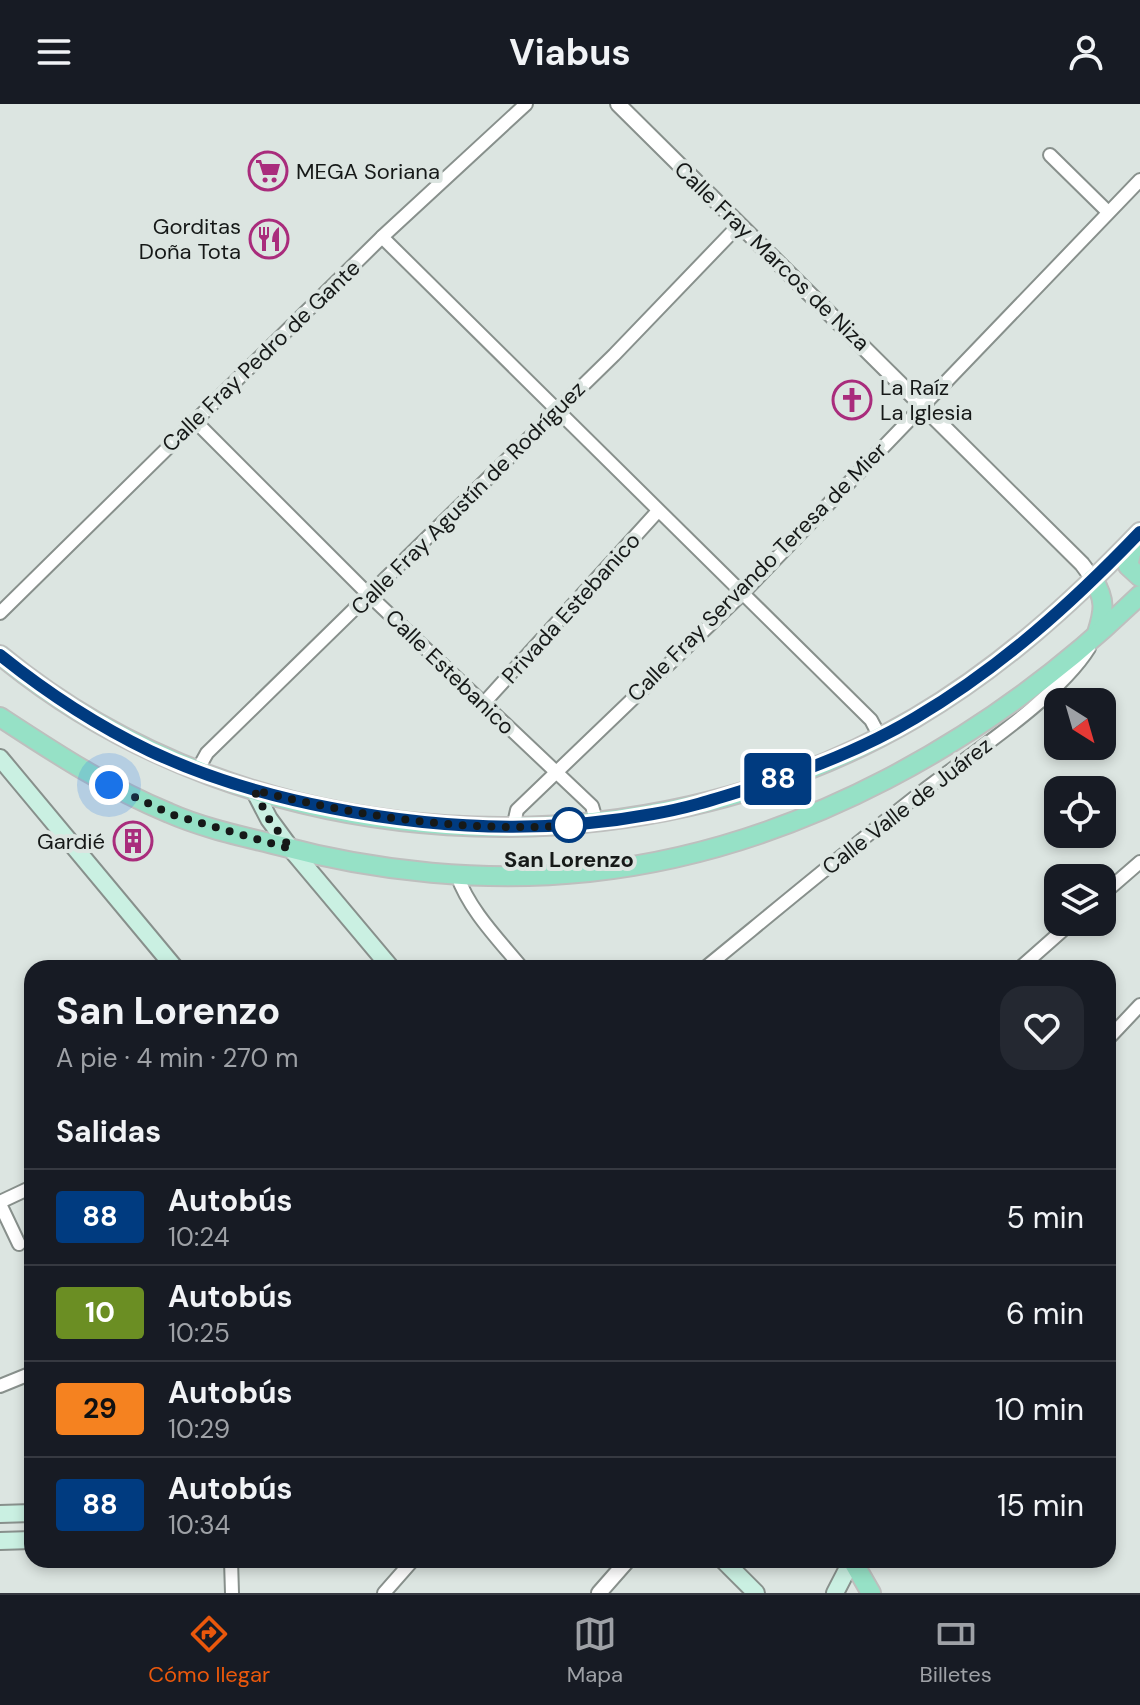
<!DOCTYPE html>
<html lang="es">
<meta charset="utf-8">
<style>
:root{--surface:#171b24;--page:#242831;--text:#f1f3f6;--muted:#9ea1a6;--line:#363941;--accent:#ea580c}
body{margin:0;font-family:"DM Sans",sans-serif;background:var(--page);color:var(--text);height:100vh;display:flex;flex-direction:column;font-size:30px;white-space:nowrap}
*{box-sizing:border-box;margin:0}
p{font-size:26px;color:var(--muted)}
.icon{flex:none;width:44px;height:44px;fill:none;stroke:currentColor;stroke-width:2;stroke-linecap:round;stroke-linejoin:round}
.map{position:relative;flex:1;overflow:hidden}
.side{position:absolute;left:24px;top:856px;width:1092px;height:608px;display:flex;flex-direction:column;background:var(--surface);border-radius:24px;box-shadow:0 4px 12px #0003}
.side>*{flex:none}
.badge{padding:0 16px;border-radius:6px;font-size:28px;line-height:52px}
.needle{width:52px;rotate:143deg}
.fabs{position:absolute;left:1044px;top:584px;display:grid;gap:16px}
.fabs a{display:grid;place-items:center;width:72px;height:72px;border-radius:16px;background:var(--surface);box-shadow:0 4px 12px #0003;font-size:40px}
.you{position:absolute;width:40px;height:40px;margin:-20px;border:6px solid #fff;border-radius:50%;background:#1a73e8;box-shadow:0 0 0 12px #1a73e833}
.map>.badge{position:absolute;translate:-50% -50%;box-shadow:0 0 0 4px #fff}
h2{padding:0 32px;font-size:30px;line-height:72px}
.round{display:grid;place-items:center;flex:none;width:84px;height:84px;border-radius:24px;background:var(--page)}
.head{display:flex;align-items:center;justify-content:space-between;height:136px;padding:0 32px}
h1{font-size:38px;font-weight:700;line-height:60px}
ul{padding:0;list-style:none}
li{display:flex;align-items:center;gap:24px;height:96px;padding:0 32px;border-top:2px solid var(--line)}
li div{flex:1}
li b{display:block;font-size:30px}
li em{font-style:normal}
li .badge{min-width:88px;font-weight:700;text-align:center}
header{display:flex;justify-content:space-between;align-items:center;height:104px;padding:0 32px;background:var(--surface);font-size:36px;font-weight:700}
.tab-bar{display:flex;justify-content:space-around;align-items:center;height:112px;border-top:2px solid var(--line);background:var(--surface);font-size:22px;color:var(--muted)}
.tab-bar a{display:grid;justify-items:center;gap:4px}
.tab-bar .current{color:var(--accent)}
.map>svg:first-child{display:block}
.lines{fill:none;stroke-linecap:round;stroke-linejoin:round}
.minor-casing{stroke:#88908c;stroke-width:16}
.tertiary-casing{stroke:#88908c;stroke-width:18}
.secondary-casing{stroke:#88908c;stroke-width:20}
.primary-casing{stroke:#bebfbe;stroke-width:22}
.minor{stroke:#fff;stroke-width:12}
.tertiary{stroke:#fff;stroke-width:14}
.secondary{stroke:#caf0e2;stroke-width:16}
.primary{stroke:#96e1c6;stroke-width:18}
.line-casing{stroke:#fff;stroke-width:18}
.line{stroke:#003b80;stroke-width:12}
.walk{stroke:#161918;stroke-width:8;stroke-dasharray:0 14.4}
.stop-dot{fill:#fff;stroke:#003b80;stroke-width:4}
.labels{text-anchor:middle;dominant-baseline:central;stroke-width:8;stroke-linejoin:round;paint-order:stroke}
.poi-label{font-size:22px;fill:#161918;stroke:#dce5e1;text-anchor:start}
.street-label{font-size:22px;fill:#161918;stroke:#dce5e1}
.stop-label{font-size:22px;font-weight:bold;fill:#161918;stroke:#dce5e1}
</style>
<header><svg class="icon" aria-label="menu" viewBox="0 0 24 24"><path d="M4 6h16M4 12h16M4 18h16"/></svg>Viabus<svg class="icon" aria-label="person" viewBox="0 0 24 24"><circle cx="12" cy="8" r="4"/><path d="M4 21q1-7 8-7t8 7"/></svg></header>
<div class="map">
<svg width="1140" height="1489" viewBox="0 0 1140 1489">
<rect width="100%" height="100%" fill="#dce5e1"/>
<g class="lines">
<g class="minor-casing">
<g id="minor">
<polyline points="1050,51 1108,108"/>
<polyline points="382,133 871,616 880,633"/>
<polyline points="195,317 369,491 592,702 597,719"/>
<polyline points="0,509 382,133 526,0"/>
<polyline points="483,600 658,407"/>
<polyline points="197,667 207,649 614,251 739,121"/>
<polyline points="513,724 517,706 743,489 1140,76"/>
<path d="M457 771C469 806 499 836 522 864"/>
<polyline points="1102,791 1140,758"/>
<path d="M705 864C777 805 849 745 923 687 971 650 1058 594 1089 544"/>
<polyline points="1020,864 1072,818"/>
<polyline points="1108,935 1140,901"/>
<polyline points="0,1098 32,1083"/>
<polyline points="0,1100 19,1140"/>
<polyline points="0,1282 32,1269"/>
<polyline points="231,1456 232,1489"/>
<polyline points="384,1489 413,1456"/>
</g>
</g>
<g class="tertiary-casing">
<g id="tertiary">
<polyline points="618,0 1082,460 1093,475"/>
<polyline points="599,1489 628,1456"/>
</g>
</g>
<g class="secondary-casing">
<g id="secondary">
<polyline points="0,654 175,864"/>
<polyline points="254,686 269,715 291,745 391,864"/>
<polyline points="0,1410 32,1409"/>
<polyline points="0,1437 32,1436"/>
<polyline points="723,1456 756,1489"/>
<polyline points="835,1489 852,1456"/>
</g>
</g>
<g class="primary-casing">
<g id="primary">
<polyline points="1134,437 1128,462 1140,473"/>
<path d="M1093 475C1106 496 1104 507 1097 529"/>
<path d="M0 551C250 758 637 777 915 614 1000 564 1072 499 1140 428"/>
<path d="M0 613C55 649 108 684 169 709 203 724 241 732 277 741 377 768 485 779 589 768 796 746 992 635 1140 491"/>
<polyline points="852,1456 871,1489"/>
</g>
</g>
<use href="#minor" class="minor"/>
<use href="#tertiary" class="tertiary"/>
<use href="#secondary" class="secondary"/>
<use href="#primary" class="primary"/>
</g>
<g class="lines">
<g class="line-casing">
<path id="line" d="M0 551C46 588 96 621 150 647 207 674 269 692 331 704 437 725 546 730 653 710 691 704 728 691 764 680 816 663 868 642 915 614 1000 564 1072 499 1140 428"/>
</g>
<use href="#line" class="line"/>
<path class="walk" d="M109 681 173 711 291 745 269 715 254 686C360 713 467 729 576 721H569"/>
</g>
<defs>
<g id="supermarket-ring" transform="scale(2)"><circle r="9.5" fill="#dce5e1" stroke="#a92c7c" stroke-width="1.5"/><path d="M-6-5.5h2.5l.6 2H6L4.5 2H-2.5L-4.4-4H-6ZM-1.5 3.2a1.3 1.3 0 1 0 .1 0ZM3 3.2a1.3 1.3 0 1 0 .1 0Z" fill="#a92c7c"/></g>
<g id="restaurant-ring" transform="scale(2)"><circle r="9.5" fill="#dce5e1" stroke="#a92c7c" stroke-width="1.5"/><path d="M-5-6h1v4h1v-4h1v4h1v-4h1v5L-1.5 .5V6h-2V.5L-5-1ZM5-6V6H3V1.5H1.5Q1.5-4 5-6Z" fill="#a92c7c"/></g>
<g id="church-ring" transform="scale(2)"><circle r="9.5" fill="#dce5e1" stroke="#a92c7c" stroke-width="1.5"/><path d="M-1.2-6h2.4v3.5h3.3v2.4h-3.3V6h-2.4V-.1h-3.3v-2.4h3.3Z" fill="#a92c7c"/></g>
<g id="building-ring" transform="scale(2)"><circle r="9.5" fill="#dce5e1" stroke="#a92c7c" stroke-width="1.5"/><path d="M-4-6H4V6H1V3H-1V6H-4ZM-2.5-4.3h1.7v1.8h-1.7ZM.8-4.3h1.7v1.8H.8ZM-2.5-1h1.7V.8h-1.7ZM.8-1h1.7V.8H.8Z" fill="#a92c7c"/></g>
</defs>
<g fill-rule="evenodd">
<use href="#supermarket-ring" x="268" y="67"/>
<use href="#restaurant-ring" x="269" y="135"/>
<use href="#church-ring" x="852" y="296"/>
<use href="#building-ring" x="133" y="737"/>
</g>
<circle class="stop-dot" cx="569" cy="721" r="16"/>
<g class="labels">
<g class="poi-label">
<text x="296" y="67">MEGA Soriana</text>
<text x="241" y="122" text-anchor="end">Gorditas<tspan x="241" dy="25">Doña Tota</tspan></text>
<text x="880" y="283">La Raíz<tspan x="880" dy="25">La Iglesia</tspan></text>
<text x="105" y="737" text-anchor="end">Gardié</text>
</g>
<g class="street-label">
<text transform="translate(772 152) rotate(44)">Calle Fray Marcos de Niza</text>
<text transform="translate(261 252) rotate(-44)">Calle Fray Pedro de Gante</text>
<text transform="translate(468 394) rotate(-45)">Calle Fray Agustín de Rodríguez</text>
<text transform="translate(757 468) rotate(-45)">Calle Fray Servando Teresa de Mier</text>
<text transform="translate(571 504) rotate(-48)">Privada Estebanico</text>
<text transform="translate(450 568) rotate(44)">Calle Estebanico</text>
<text transform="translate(907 702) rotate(-38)">Calle Valle de Juárez</text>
</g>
<g class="stop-label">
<text x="569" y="755">San Lorenzo</text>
</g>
</g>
</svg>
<div class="fabs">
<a><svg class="needle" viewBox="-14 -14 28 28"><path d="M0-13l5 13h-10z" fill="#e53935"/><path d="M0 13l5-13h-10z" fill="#9ea1a6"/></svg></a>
<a><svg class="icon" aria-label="locate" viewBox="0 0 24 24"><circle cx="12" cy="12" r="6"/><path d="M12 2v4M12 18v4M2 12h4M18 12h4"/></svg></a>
<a><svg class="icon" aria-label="layers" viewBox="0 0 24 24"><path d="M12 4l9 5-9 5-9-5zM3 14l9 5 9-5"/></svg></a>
</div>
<div class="you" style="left:109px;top:681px"></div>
<b class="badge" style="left:778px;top:675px;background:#003b80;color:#fff">88</b>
<section class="side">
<div class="head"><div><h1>San Lorenzo</h1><p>A pie · 4 min · 270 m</p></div><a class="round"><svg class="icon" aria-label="heart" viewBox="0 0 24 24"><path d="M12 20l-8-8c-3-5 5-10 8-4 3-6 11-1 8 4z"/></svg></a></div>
<h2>Salidas</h2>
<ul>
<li><span class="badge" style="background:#003b80;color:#fff">88</span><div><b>Autobús</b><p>10:24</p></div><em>5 min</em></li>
<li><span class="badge" style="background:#6b8e23;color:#fff">10</span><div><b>Autobús</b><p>10:25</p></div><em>6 min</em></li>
<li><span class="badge" style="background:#f58220;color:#111">29</span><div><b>Autobús</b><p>10:29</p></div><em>10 min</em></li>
<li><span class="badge" style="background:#003b80;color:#fff">88</span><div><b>Autobús</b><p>10:34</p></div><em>15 min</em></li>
</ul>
</section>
</div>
<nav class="tab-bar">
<a class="current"><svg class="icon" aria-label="directions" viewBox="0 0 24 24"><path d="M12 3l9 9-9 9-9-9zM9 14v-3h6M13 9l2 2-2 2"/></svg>Cómo llegar</a>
<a><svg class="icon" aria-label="map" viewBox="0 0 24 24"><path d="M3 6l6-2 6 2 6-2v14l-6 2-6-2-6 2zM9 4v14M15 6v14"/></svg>Mapa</a>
<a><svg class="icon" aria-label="tickets" viewBox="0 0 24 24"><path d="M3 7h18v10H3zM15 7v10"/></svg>Billetes</a>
</nav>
